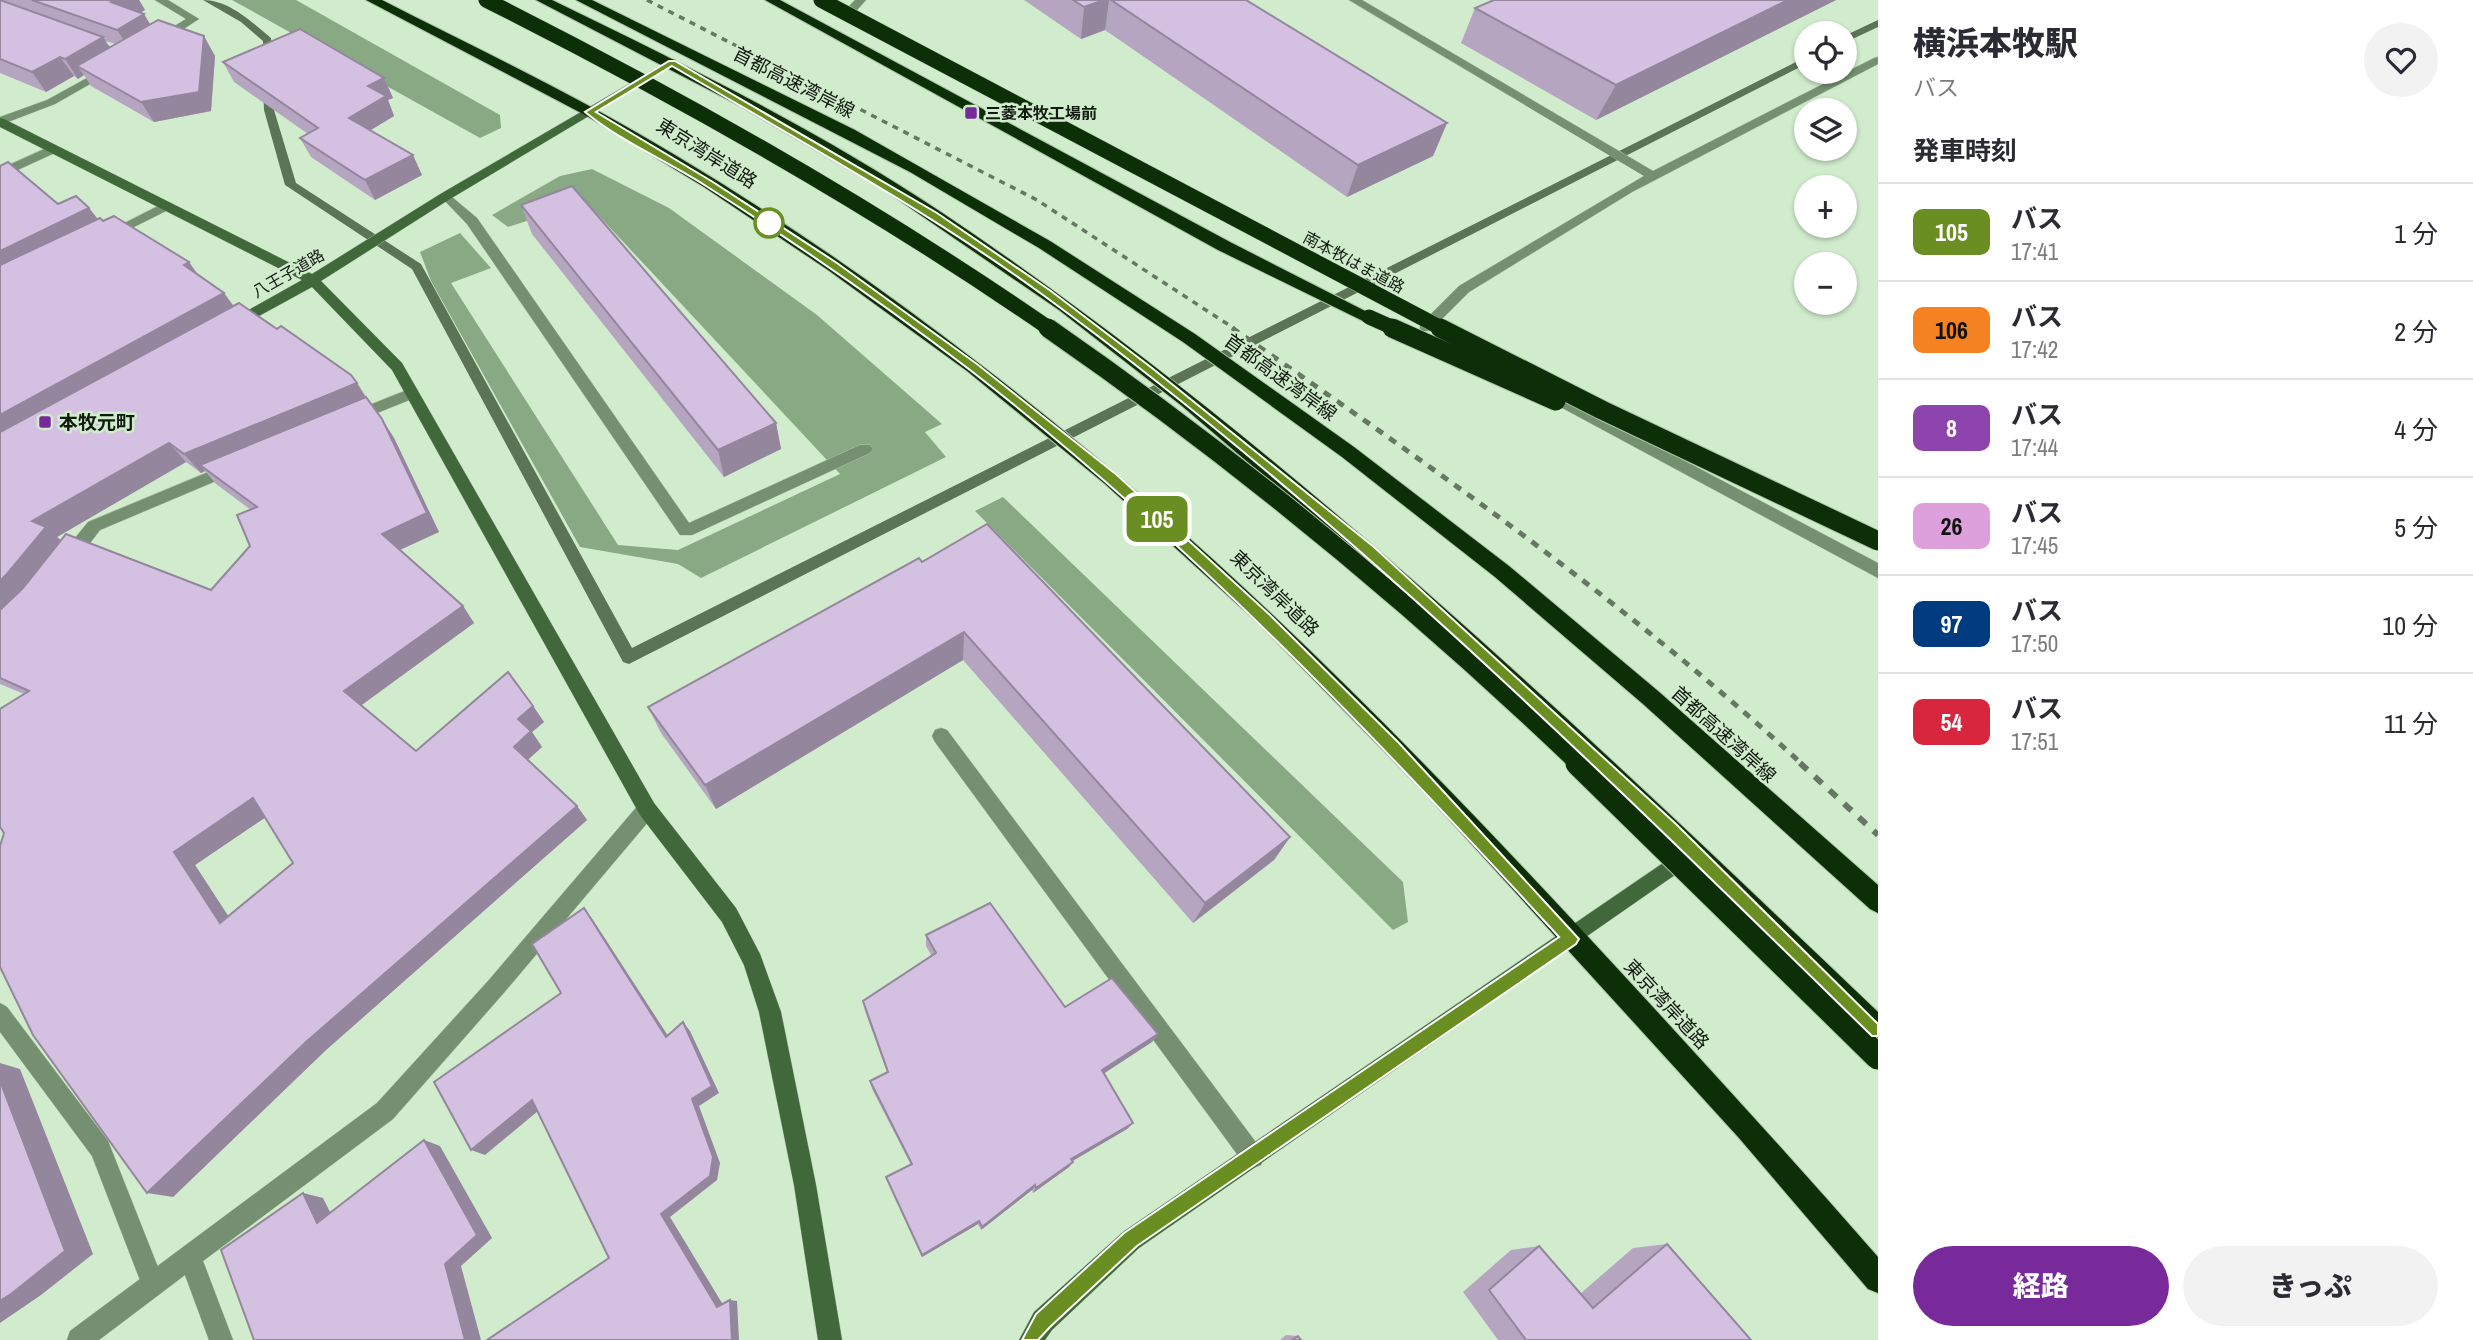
<!DOCTYPE html>
<html lang="ja">
<meta charset="utf-8">
<style>
:root{--surface:#fff;--page:#f2f2f3;--text:#2b2b33;--muted:#7c7c81;--line:#e1e1e2;--accent:#782a9b}
body{margin:0;font-family:"Archivo Narrow","Noto Sans JP",sans-serif;background:var(--page);color:var(--text);height:100vh;display:flex;flex-direction:column;font-size:26px;white-space:nowrap}
*{box-sizing:border-box;margin:0}
p{font-size:23px;color:var(--muted)}
.icon{flex:none;width:38px;height:38px;fill:none;stroke:currentColor;stroke-width:2;stroke-linecap:round;stroke-linejoin:round}
.map{position:relative;flex:1;overflow:hidden}
.sheet{display:flex;flex-direction:column;background:var(--surface);width:595px}
.sheet>*{flex:none}
.badge{padding:0 14px;border-radius:10px;font-size:24px;line-height:46px}
.tools{position:absolute;left:1794px;top:21px;display:grid;gap:14px}
.tools a{display:grid;place-items:center;width:63px;height:63px;border-radius:50%;background:var(--surface);box-shadow:0 2px 5px #0004;font-size:35px}
.map>.badge{position:absolute;translate:-50% -50%;box-shadow:0 0 0 4px #fff}
h2{padding:0 35px;font-size:26px;line-height:63px}
.round{display:grid;place-items:center;flex:none;width:74px;height:74px;border-radius:37px;background:var(--page)}
.overview{display:flex;align-items:center;justify-content:space-between;height:119px;padding:0 35px}
h1{font-size:33px;font-weight:800;line-height:52px}
.action{display:flex;gap:14px;margin-top:auto;padding:14px 35px}
.action a{flex:1;height:80px;border-radius:42px;background:var(--accent);color:#fff;font-size:28px;font-weight:800;line-height:80px;text-align:center}
.action a+a{background:var(--page);color:var(--text)}
ul{padding:0;list-style:none}
li{display:flex;align-items:center;gap:21px;height:98px;padding:0 35px;border-top:2px solid var(--line)}
li div{flex:1}
li b{display:block;font-size:26px}
li em{font-style:normal}
li .badge{min-width:77px;font-weight:700;text-align:center}
main{display:flex;flex:1;min-height:0}
.map>svg:first-child{display:block}
.forest{fill:#89a984}
.lines{fill:none;stroke-linecap:round;stroke-linejoin:round}
.stream{fill:#5b7456;fill-rule:evenodd}
.lane-casing{stroke:#aec6ab;stroke-width:1}
.street-casing{stroke:#aec6ab;stroke-width:1}
.secondary-casing{stroke:#aec6ab;stroke-width:1}
.highway-casing{stroke:#aec6ab;stroke-width:2}
.lane{fill:#759071;fill-rule:evenodd}
.street{fill:#759071;fill-rule:evenodd}
.secondary{fill:#41683a;fill-rule:evenodd}
.highway{fill:#0d2f08;fill-rule:evenodd}
.rail-far2{stroke:#667763;stroke-width:3.5;stroke-dasharray:6 6;stroke-linecap:butt}
.rail-far1{stroke:#667763;stroke-width:5;stroke-dasharray:8 8;stroke-linecap:butt}
.rail{stroke:#667763;stroke-width:6;stroke-dasharray:10 10;stroke-linecap:butt}
.highway-bridge-far2-casing{stroke:#aec6ab;stroke-width:16;stroke-linecap:butt}
.highway-bridge-far1-casing{stroke:#aec6ab;stroke-width:21;stroke-linecap:butt}
.highway-bridge-casing{stroke:#aec6ab;stroke-width:27;stroke-linecap:butt}
.highway-bridge-far2{stroke:#0d2f08;stroke-width:15}
.highway-bridge-far1{stroke:#0d2f08;stroke-width:19}
.highway-bridge{stroke:#0d2f08;stroke-width:25}
.wall{fill:#b6a5c1;fill-rule:evenodd}
.shaded-wall{fill:#94869d}
.building{fill:#d4c0e0;stroke:#94869d;stroke-width:2;fill-rule:evenodd}
.line{fill:#6b8e23;stroke:#fff;stroke-width:2}
.poi-dot{fill:#782a9b;stroke:#d1eccd;stroke-width:2.5}
.stop-dot{fill:#fff;stroke:#6b8e23;stroke-width:3.5}
.labels{text-anchor:middle;dominant-baseline:central;stroke-width:5;stroke-linejoin:round;paint-order:stroke}
.far-poi-label{font-size:16px;font-weight:bold;fill:#111a0f;stroke:#d1eccd;text-anchor:start}
.far-street-label{font-size:16px;fill:#111a0f;stroke:#d1eccd}
.street-label{font-size:19px;fill:#111a0f;stroke:#d1eccd}
.poi-label{font-size:19px;font-weight:bold;fill:#111a0f;stroke:#d1eccd;text-anchor:start}
</style>
<main>
<div class="map">
<svg width="1878" height="1340" viewBox="0 0 1878 1340">
<rect width="100%" height="100%" fill="#d1eccd"/>
<g class="forest">
<polygon points="232,0 296,0 500,115 501,128 480,138"/>
<polygon points="592,169 669,208 817,315 942,424 925,432 946,457 701,578 678,564 580,547 431,281 420,252 460,233 491,268 451,283 618,545 678,550 840,474 586,202 508,227 492,215 560,176"/>
<polygon points="1003,497 1403,882 1408,922 1393,930 975,511"/>
</g>
<g class="lines">
<g class="stream">
<path d="M203 0C229 0 252 22 271 38L272 66 263 64V41L241 22Z"/>
<polygon points="1878,20 1878,27 1844,43 1844,36"/>
<polygon points="1806,57 1806,64 629,664 623,662 412,269 285,185 264,110 263,86 268,83 273,86 274,110 296,183 421,264 632,648"/>
</g>
<g class="lane-casing">
<g id="lane">
<polygon points="855,0 866,0 849,19 841,19 841,15"/>
<polygon points="1349,0 1362,0 1653,171 1874,58 1878,57 1878,64 1632,192 1469,292 1430,331 1420,331 1420,325 1459,286 1644,176"/>
<polygon points="53,145 59,149 57,152 0,178 0,169"/>
<polygon points="446,192 477,218 689,523 860,445 870,445 873,449 870,453 692,535 680,535 467,224 440,196"/>
<polygon points="166,202 170,203 170,209 112,238 102,238 101,235"/>
<polygon points="941,728 947,730 1261,1149 1264,1157 1261,1165 1253,1168 1245,1165 935,742 932,736 935,730"/>
<polygon points="0,1003 7,1007 108,1141 165,1285 161,1293 153,1297 145,1293 92,1156 0,1032"/>
</g>
</g>
<g class="street-casing">
<g id="street">
<polygon points="155,0 168,0 199,19 163,42 155,42 155,38 186,19"/>
<polygon points="107,67 111,68 111,72 55,104 0,125 0,117 47,100"/>
<polygon points="1545,387 1878,563 1878,578 1540,396 1540,388"/>
<polygon points="412,388 417,389 417,397 352,423 345,418 347,414"/>
<polygon points="230,463 238,469 235,473 100,530 74,564 62,564 60,559 62,554 88,522"/>
<polygon points="647,800 654,803 656,809 654,815 502,995 393,1119 203,1261 233,1340 209,1340 185,1275 99,1340 67,1340 70,1331 377,1103 488,981 640,803"/>
</g>
</g>
<g class="secondary-casing">
<g id="secondary">
<polygon points="672,59 676,60 676,64 450,199 321,281 402,363 654,803 736,908 760,954 781,1012 816,1185 842,1340 818,1340 794,1185 759,1012 744,965 722,922 640,815 392,370 312,287 239,327 229,327 229,321 302,280 0,127 0,118 4,119 312,274 442,193"/>
<polygon points="1688,846 1695,849 1698,855 1695,861 1139,1248 1052,1330 1045,1340 1019,1340 1034,1312 1123,1232"/>
</g>
</g>
<g class="highway-casing">
<g id="highway">
<path d="M366 0H382C452 36 524 70 593 108 728 182 860 271 981 365 1202 534 1390 724 1579 927 1680 1036 1780 1145 1878 1257V1293L1868 1289 1739 1138 1423 791 1259 624 1105 484 967 371 828 270 704 187 585 115Z"/>
<path d="M536 0H552C686 65 820 131 944 214 1285 444 1581 729 1878 1012V1043L1869 1039 1646 822 1418 608 1182 406 1059 310 884 190 738 105Z"/>
<polygon points="576,0 592,0 855,130 1050,241 1195,334 1354,447 1509,566 1658,691 1878,885 1878,913 1870,909 1643,704 1495,577 1342,457 1183,342 1039,248 910,172"/>
<polygon points="765,0 780,0 1230,242 1377,317 1375,321 1363,321 1218,250"/>
</g>
</g>
<use href="#lane" class="lane"/>
<use href="#street" class="street"/>
<use href="#secondary" class="secondary"/>
<use href="#highway" class="highway"/>
<polyline class="rail-far2" points="647,0 1037,200 1235,329"/>
<path class="rail-far1" d="M1232 328C1428 464 1626 602 1802 764"/>
<polyline class="rail" points="1800,763 1878,835"/>
<g class="highway-bridge-far2-casing">
<g id="highway-bridge-far2">
<path d="M486 0C681 98 871 205 1050 329"/>
<polyline points="821,0 1443,329"/>
<polyline points="1369,317 1396,329"/>
</g>
</g>
<g class="highway-bridge-far1-casing">
<g id="highway-bridge-far1">
<path d="M1048 328C1237 459 1414 605 1580 764"/>
<polyline points="1392,328 1556,401"/>
<polyline points="1440,328 1602,410 1878,541"/>
</g>
</g>
<g class="highway-bridge-casing">
<polyline id="highway-bridge" points="1578,763 1878,1057"/>
</g>
<use href="#highway-bridge-far2" class="highway-bridge-far2"/>
<use href="#highway-bridge-far1" class="highway-bridge-far1"/>
<use href="#highway-bridge" class="highway-bridge"/>
</g>
<g class="wall">
<path d="M0 0H139L145 10 139 13 150 25 215 56 211 111 154 122 91 86 84 75 78 79 74 76 46 92 0 73ZM105 41 116 44 110 47Z"/>
<polygon points="1024,0 1246,0 1447,123 1433,156 1347,197 1105,30 1081,39"/>
<polygon points="1836,0 1596,120 1461,43 1475,8"/>
<polygon points="223,62 384,78 393,98 388,100 394,116 371,130 422,175 375,200 311,157 300,138 308,134 234,82"/>
<path d="M0 166 58 204 89 208 98 219 189 262 197 273 224 293 234 306 357 383 394 438 439 532 400 550 463 606 474 623 361 705 416 751 533 706 544 722 532 732 542 747 528 760 577 806 587 820 326 1050 173 1197 0 844 4 833 24 694 0 684ZM186 462 201 473 205 471 216 484 251 510 250 546 211 590 61 540 57 537ZM265 817 293 863 228 916 195 865Z"/>
<polygon points="521,205 776,423 781,449 724,477 532,234"/>
<polygon points="922,562 1290,837 1274,860 1193,923 963,660 716,809 661,733 648,707"/>
<polygon points="926,935 1065,1007 1158,1034 1152,1042 1104,1073 1133,1123 1127,1129 1073,1161 1073,1162 1069,1167 1033,1193 1032,1190 981,1230 978,1224 922,1257 888,1181 911,1165 872,1089 870,1081 887,1072 865,1011 863,1001 931,955 926,946"/>
<polygon points="1667,1244 1751,1340 1498,1340 1463,1292 1511,1250 1539,1246 1580,1294 1633,1248"/>
<polygon points="1286,1335 1298,1336 1301,1340 1280,1340"/>
</g>
<g class="shaded-wall">
<polygon points="115,0 139,0 145,10 123,22 111,2"/>
<polygon points="1104,0 1109,0 1105,30 1081,39 1084,7"/>
<polygon points="1788,0 1836,0 1596,120 1616,85"/>
<polygon points="144,14 156,34 130,49 117,30"/>
<polygon points="204,36 215,56 211,111 154,122 141,102"/>
<polygon points="103,37 116,57 77,66 84,75 78,79 65,59"/>
<polygon points="60,57 74,76 46,92 32,72"/>
<polygon points="384,78 393,98 388,100 394,116 359,137 349,118 368,86"/>
<polygon points="1447,123 1433,156 1347,197 1358,165"/>
<polygon points="413,155 422,175 375,200 365,180"/>
<polygon points="89,208 105,229 0,280 0,251"/>
<polygon points="189,262 203,283 184,265"/>
<polygon points="224,293 238,313 0,446 0,415"/>
<polygon points="357,383 369,403 200,465 205,471 201,473 184,454"/>
<polygon points="382,419 394,438 439,532 395,552 382,534"/>
<polygon points="776,423 781,449 724,477 718,450"/>
<polygon points="169,443 186,462 57,537 66,545 0,619 0,581 32,521"/>
<polygon points="463,606 474,623 359,707 344,691"/>
<polygon points="964,632 963,660 716,809 705,785"/>
<polygon points="533,706 544,722 532,732 542,747 525,762 514,747 518,719"/>
<polygon points="253,798 272,813 195,865 240,934 220,923 174,852"/>
<polygon points="577,806 587,820 326,1050 173,1197 147,1193 306,1042"/>
<polygon points="1290,837 1274,860 1193,923 1205,903"/>
<polygon points="584,908 593,920 674,1045 666,1037"/>
<polygon points="683,1022 690,1031 719,1093 699,1106 720,1163 717,1180 670,1217 725,1308 717,1307 661,1214 692,1099"/>
<polygon points="1158,1034 1152,1042 1097,1078 1102,1070"/>
<polygon points="0,1063 20,1069 93,1254 41,1295 0,1323"/>
<polygon points="532,1100 544,1106 485,1155 471,1150"/>
<polygon points="1133,1123 1127,1129 1067,1164 1071,1159"/>
<polygon points="424,1140 440,1146 492,1238 461,1266 481,1340 465,1340 445,1264"/>
<polygon points="1073,1162 1069,1167 1033,1193 1036,1188"/>
<polygon points="1035,1185 1032,1190 981,1230 982,1227"/>
<polygon points="303,1193 323,1198 337,1226 317,1223"/>
<polygon points="979,1221 978,1224 922,1257 922,1255"/>
<polygon points="730,1300 737,1301 739,1340 732,1340"/>
</g>
<g class="building">
<polygon points="0,0 103,37 65,59 60,57 32,72 0,59"/>
<polygon points="32,0 115,0 111,2 144,14 117,30"/>
<polygon points="1073,0 1104,0 1084,7"/>
<polygon points="1111,0 1246,0 1447,123 1358,165"/>
<polygon points="1494,0 1788,0 1616,85 1475,8"/>
<polygon points="158,20 204,36 199,92 141,102 77,66"/>
<polygon points="300,29 384,78 368,86 386,96 349,118 413,155 365,180 300,138 318,128 223,62"/>
<polygon points="8,162 58,204 76,196 89,208 0,251 0,166"/>
<polygon points="572,186 776,423 718,450 521,205"/>
<polygon points="114,216 189,262 184,265 224,293 0,415 0,265 100,218 103,221"/>
<polygon points="239,303 277,329 281,326 351,375 357,383 184,454 169,443 32,521 46,527 7,574 0,581 0,432"/>
<path d="M366 397 382 419 427 513 382 534 463 606 344 691 416 751 508 672 533 706 518 719 531 731 514 747 577 806 306 1042 147 1193 33 1035 0 967V846L4 833 0 827V709L29 691 0 678V610L23 588 66 534 211 590 250 546 237 515 257 507 200 465ZM253 798 293 863 220 923 174 852Z"/>
<polygon points="987,524 1290,837 1205,903 964,632 705,785 648,707 919,558 922,562"/>
<polygon points="990,903 1065,1007 1112,978 1158,1034 1102,1070 1133,1123 1071,1159 1073,1162 1036,1188 1035,1185 982,1227 979,1221 922,1255 886,1177 912,1164 870,1081 888,1072 863,1001 936,953 926,935"/>
<polygon points="584,908 666,1037 683,1022 712,1086 692,1099 713,1157 710,1176 661,1214 717,1307 730,1300 732,1340 487,1340 609,1258 532,1100 471,1150 434,1082 561,993 532,944"/>
<polygon points="0,1081 65,1251 11,1294 0,1301"/>
<polygon points="424,1140 477,1235 445,1264 465,1340 254,1340 221,1250 303,1193 317,1223"/>
<polygon points="1667,1244 1751,1340 1526,1340 1489,1290 1539,1246 1593,1308"/>
<polygon points="1298,1336 1301,1340 1292,1340"/>
</g>
<path class="line" d="M669 61H675L937 213 1051 291 1152 368 1374 547 1676 824 1878 1024V1036H1872C1607 777 1342 514 1043 295 925 209 798 140 672 66L596 112 713 182 837 263 977 364 1117 475 1270 615 1399 743 1579 939 1576 944 1137 1246 1050 1327 1038 1340H1022L1036 1314 1124 1233 1559 937C1374 735 1187 538 970 370 885 305 796 243 706 186 667 161 620 141 585 112Z"/>
<g class="poi-dot">
<rect x="964" y="106" width="14" height="14" rx="3.5"/>
<rect x="38" y="415" width="14" height="14" rx="3.5"/>
</g>
<circle class="stop-dot" cx="769" cy="223" r="14"/>
<g class="labels">
<g class="far-poi-label">
<text x="985" y="113">三菱本牧工場前</text>
</g>
<g class="far-street-label">
<text transform="translate(1354 262) rotate(28)">南本牧はま道路</text>
<text transform="translate(288 273) rotate(-30)">八王子道路</text>
</g>
<g class="street-label">
<text transform="translate(794 82) rotate(27)">首都高速湾岸線</text>
<text transform="translate(707 153) rotate(32)">東京湾岸道路</text>
<text transform="translate(1281 377) rotate(36)">首都高速湾岸線</text>
<text transform="translate(1275 593) rotate(44)">東京湾岸道路</text>
<text transform="translate(1724 734) rotate(42)">首都高速湾岸線</text>
<text transform="translate(1667 1004) rotate(47)">東京湾岸道路</text>
</g>
<g class="poi-label">
<text x="59" y="422">本牧元町</text>
</g>
</g>
</svg>
<div class="tools">
<a><svg class="icon" aria-label="locate" viewBox="0 0 24 24"><circle cx="12" cy="12" r="6"/><path d="M12 2v4M12 18v4M2 12h4M18 12h4"/></svg></a>
<a><svg class="icon" aria-label="layers" viewBox="0 0 24 24"><path d="M12 4l9 5-9 5-9-5zM3 14l9 5 9-5"/></svg></a>
<a>+</a>
<a>−</a>
</div>
<b class="badge" style="left:1157px;top:519px;background:#6b8e23;color:#fff">105</b>
</div>
<section class="sheet">
<div class="overview"><div><h1>横浜本牧駅</h1><p>バス</p></div><a class="round"><svg class="icon" aria-label="heart" viewBox="0 0 24 24"><path d="M12 20l-8-8c-3-5 5-10 8-4 3-6 11-1 8 4z"/></svg></a></div>
<h2>発車時刻</h2>
<ul>
<li><span class="badge" style="background:#6b8e23;color:#fff">105</span><div><b>バス</b><p>17:41</p></div><em>1 分</em></li>
<li><span class="badge" style="background:#f58220;color:#111">106</span><div><b>バス</b><p>17:42</p></div><em>2 分</em></li>
<li><span class="badge" style="background:#8e44ad;color:#fff">8</span><div><b>バス</b><p>17:44</p></div><em>4 分</em></li>
<li><span class="badge" style="background:#dda0dd;color:#111">26</span><div><b>バス</b><p>17:45</p></div><em>5 分</em></li>
<li><span class="badge" style="background:#003b80;color:#fff">97</span><div><b>バス</b><p>17:50</p></div><em>10 分</em></li>
<li><span class="badge" style="background:#d7263d;color:#fff">54</span><div><b>バス</b><p>17:51</p></div><em>11 分</em></li>
</ul>
<div class="action"><a>経路</a><a>きっぷ</a></div>
</section>
</main>
